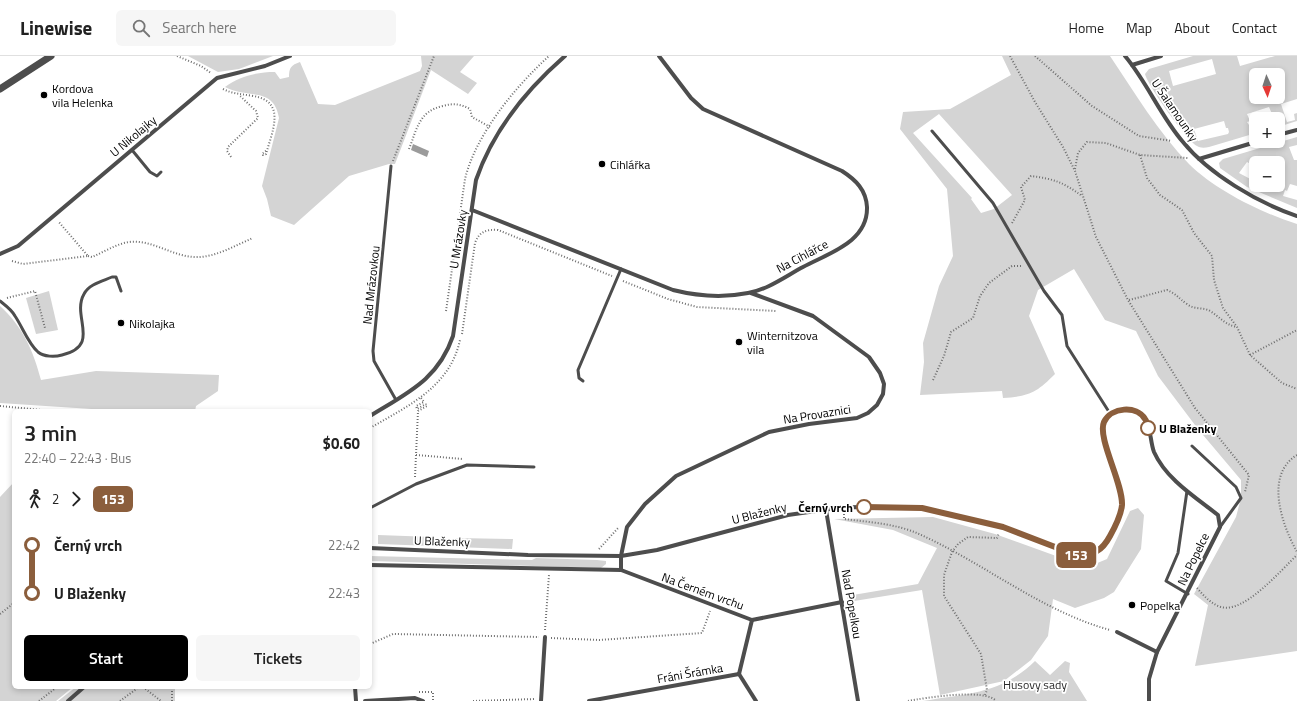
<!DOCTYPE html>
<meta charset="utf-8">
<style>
:root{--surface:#fff;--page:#f6f6f6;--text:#222;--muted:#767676;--line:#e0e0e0;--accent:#000}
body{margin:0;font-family:"Titillium Web",sans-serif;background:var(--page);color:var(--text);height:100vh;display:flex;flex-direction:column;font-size:15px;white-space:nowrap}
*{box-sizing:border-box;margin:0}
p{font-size:13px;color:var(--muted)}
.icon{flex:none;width:22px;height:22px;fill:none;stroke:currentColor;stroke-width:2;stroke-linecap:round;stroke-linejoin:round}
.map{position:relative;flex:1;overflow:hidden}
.details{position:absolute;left:12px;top:353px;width:360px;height:280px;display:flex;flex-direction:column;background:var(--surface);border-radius:6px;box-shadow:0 2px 6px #0003}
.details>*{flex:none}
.badge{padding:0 8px;border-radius:6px;font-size:14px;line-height:26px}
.needle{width:26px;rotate:177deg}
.buttons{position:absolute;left:1249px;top:12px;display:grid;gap:8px}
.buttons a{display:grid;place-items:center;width:36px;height:36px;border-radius:6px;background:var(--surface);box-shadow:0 2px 6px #0003;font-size:20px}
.map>.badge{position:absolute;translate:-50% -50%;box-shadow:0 0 0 2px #fff}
.legs{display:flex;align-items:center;gap:6px;height:44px;padding:0 12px;font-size:13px}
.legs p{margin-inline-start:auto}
.headline{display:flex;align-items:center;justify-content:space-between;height:68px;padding:0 12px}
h1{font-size:22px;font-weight:600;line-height:30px}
.primary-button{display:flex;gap:8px;margin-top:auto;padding:8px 12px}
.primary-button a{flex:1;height:46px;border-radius:6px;background:var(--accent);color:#fff;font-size:16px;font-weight:600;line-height:46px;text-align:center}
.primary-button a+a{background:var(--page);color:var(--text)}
ul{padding:0 12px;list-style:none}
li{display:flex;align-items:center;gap:14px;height:48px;font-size:15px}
li i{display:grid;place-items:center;width:6px;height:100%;margin:0 5px;background:currentColor}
li i::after{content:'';width:10px;height:10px;margin:-5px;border:3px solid;border-radius:50%;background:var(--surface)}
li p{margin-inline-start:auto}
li:first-child i{background:linear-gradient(#0000 50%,currentColor 0)}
li:last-child i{background:linear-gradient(currentColor 50%,#0000 0)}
header{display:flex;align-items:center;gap:24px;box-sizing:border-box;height:56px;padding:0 20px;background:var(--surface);border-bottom:1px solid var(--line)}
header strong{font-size:19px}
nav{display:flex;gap:22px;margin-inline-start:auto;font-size:14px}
.search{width:280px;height:36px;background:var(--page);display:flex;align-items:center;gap:10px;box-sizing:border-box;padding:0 14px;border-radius:6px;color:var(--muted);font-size:15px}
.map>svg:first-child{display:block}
.green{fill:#d4d4d4;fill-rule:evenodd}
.water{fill:#9b9b9b}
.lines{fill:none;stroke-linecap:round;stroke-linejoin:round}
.path{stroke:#6f6f6f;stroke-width:2;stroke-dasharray:1 2;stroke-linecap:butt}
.service{stroke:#4d4d4d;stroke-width:3}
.minor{stroke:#4d4d4d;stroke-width:4}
.tertiary{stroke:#4d4d4d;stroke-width:7}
.line-1-casing{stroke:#fff;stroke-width:9}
.line-1{stroke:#8b5e3c;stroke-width:6}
.poi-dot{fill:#000;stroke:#fff;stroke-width:1.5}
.stop-1-dot{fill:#fff;stroke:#8b5e3c;stroke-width:2}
.labels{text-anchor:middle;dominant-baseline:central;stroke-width:3.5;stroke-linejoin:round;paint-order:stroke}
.poi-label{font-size:12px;fill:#000;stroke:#fff;text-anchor:start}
.street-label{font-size:12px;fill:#000;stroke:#fff}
.stop-label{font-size:12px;font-weight:bold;fill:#000;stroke:#fff;text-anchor:start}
.park-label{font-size:12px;fill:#2b2b2b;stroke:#fff}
</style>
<header>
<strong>Linewise</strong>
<div class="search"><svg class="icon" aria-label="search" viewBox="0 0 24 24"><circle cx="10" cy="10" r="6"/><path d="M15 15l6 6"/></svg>Search here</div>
<nav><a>Home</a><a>Map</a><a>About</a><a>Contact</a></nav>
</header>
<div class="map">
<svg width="1297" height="645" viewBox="0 0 1297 645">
<rect width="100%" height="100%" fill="#fff"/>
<g class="green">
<polygon points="188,0 273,0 239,13 218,16"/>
<path d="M421 0H474L460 16 477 27 468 38 431 14 395 108H389L349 120 294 169 271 160 267 143 262 130 279 62C274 30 247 43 225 31 240 20 257 16 275 16L280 23 289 21C289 12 291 9 300 6L318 48 335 49 420 15 422 10Z"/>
<path d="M1002 0H1110C1135 37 1158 76 1189 108 1215 134 1262 157 1297 168V595L1195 610 1208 549 1194 538 1236 461 1241 442V424L1198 373 1158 320 1136 275 1105 264 1074 213 1038 234 1029 260 1055 318C1036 337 1030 340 1003 342L1002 335 920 339 924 306 923 287 939 230 953 200 947 133 900 73 903 56 950 53 1011 19ZM939 58 1012 139 994 153 981 157 971 143 972 142 913 77Z"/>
<path d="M1193 0H1237L1240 10 1275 0H1297V43L1281 48 1287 66 1295 64 1294 58 1297 57V65L1278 71V63H1273L1274 58H1272L1269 51 1247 58 1250 65 1247 66 1249 69H1251L1252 71 1256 69V77L1209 91C1204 92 1200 92 1197 90 1186 83 1148 30 1145 18L1149 13ZM1212 3 1216 18 1173 30 1169 15ZM1256 19H1278V41H1256ZM1224 65 1226 72H1228L1229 76 1228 78 1198 85 1194 73Z"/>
<path d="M1297 81V89L1289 91 1294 104H1297V130L1290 128 1287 135 1285 134 1283 140 1297 144V152L1247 131 1220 112 1219 107 1223 103ZM1247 106 1256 111V107H1278V129H1256V126L1239 117Z"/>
<polygon points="49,235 58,274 36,278 26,242"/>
<path d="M0 250C23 271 33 294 41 324L96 315 219 319 218 335 196 350 195 355H122L0 347Z"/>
<polygon points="14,426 14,631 73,631 56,645 0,645 0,441"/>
<polygon points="1138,452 1144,459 1141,493 1114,536 1104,542 1075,552 1053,543 1048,580 1031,604 1004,625 940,639 922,534 848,546 847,540 918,528 937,492 893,474 834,463 933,461 995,478 1081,509 1095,508 1107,503 1130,455"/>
<polygon points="378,479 433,481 433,490 378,488"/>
<polygon points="456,482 513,483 512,493 455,491"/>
<polygon points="370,500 532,504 536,502 597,504 606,505 606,508 601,512 370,505"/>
<path d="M1035 605 1050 619 1065 605 1070 607 1069 616 1087 645H923C968 637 1001 638 1035 605Z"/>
<polygon points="76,631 175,631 175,645 58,645"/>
</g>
<polygon class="water" points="413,88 429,95 427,101 411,94"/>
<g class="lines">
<g class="path">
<polyline points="177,0 201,10 211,17"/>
<polyline points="1010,0 1035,46 1063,91 1075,115 1096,181 1128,244 1195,352 1249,419 1245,436"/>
<polyline points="1035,0 1092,50 1139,80 1172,85"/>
<path d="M223 33C233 38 242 38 253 40 287 45 272 76 266 98L263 99 262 98 267 94"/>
<path d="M409 93C417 73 419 55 443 50 453 47 461 48 470 53L472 61 490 71"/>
<polyline points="1140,99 1147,122 1160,139 1182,154 1194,177 1212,200 1214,224 1223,252 1237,271 1250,299 1282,327 1297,333"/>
<polyline points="231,101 227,95 228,91 258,62 256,55 239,39"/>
<polyline points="393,105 434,0"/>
<polyline points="1075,113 1078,97 1087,86 1106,87 1140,99 1188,102"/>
<path d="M1012 167 1025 144 1021 131 1031 120C1054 123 1063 126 1082 140"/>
<path d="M88 200 92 201C104 196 116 188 129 186 153 183 174 202 198 201 216 201 236 189 253 182"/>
<polyline points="12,205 23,208 88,200 58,165"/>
<polyline points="623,225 668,243 697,251 776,255"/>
<polyline points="7,242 35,235 45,272"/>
<path d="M1129 244 1167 234C1178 239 1178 242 1187 248 1194 254 1204 251 1210 255 1220 261 1225 269 1237 271"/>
<path d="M446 255 465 123C476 78 515 31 549 0"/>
<path d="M462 278 475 187C479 176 486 173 498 174L612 220"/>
<polyline points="1250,299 1297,274"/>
<polyline points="933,324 944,300 951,276 973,262 980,240 989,227 1012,210 1022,210"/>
<polyline points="421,342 424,346 416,350 417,353 426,348"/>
<polyline points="0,350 42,354 113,355"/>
<path d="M370 372C408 350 450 331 460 284"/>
<polyline points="416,399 463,403"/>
<path d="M1297 399C1264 419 1282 469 1297 496"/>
<polyline points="415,421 418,355 427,350 426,348"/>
<path d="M844 458V463C869 466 897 468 919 478 984 507 1041 555 1110 574"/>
<polyline points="599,493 619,471"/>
<path d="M1197 532C1204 540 1211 548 1221 551 1244 558 1281 514 1297 499"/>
<polyline points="0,558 14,547"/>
<polyline points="545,574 549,519"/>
<polyline points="551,582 599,584 702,577 710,555"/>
<polyline points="370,588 393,578 539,581"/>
<polyline points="143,631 161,645"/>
<polyline points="419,636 433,636 433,645"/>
<polyline points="985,639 987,634 981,598 944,540 944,519 952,496 958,488 968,481 997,482 999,477"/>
<polyline points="39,645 57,631"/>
<polyline points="120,645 139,631"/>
<polyline points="172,645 172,631"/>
<polyline points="473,645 535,643"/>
<path d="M908 645C924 642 986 632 996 645"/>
</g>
<g class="service">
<polyline points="932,75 993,147 1044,235 1062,259 1067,290 1111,359"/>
<polyline points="132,94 150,116 157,120 161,116"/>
<polyline points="391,110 373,295 374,305 396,344"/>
<path d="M0 245C5 249 12 254 15 260 23 272 28 287 38 296 44 301 55 301 62 299 102 289 71 261 84 238 89 228 103 225 112 221H116L121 235"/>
<polyline points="583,325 579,322 578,314 621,213"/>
<polyline points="1192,390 1236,431 1241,442 1220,471"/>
<polyline points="1187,435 1178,497 1166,525 1188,538"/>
<polyline points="370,452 416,428 467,409 534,411"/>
</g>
<g class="minor">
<path d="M1125 0C1147 26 1161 61 1183 86 1209 118 1258 147 1297 160"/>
<polyline points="1132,9 1161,0"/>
<polyline points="1278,79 1297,74"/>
<polyline points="1199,103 1259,85"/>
<path d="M472 154 673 234C697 240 723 242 748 237 767 234 786 220 803 211 829 197 868 186 867 151 866 134 856 124 842 115L703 53 691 42 659 0"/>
<polyline points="0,198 18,190 217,22 265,10 290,0"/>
<path d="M370 360C407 337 438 324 453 280L476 124C493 74 526 34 565 0"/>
<polyline points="826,454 858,645"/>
<path d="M370 492 528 499 621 500 657 494 788 459 844 451 922 452 1003 471 1076 499C1093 500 1102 495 1110 480 1129 444 1121 434 1109 397 1107 391 1103 383 1103 377 1103 355 1130 346 1144 361 1151 369 1150 386 1154 396 1166 423 1195 441 1218 459L1220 471 1157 596 1149 623V645"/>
<polyline points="370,509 621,514 752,564 842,546"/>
<polyline points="621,514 621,500 627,471 645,448 676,420 769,376 809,368 857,362 868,357 877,349 883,338 884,328 880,317 869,301 813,260 751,237"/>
<polyline points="1117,576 1157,596"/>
<polyline points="739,618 752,564"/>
<polyline points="739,618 756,645"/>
<polyline points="355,631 356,645"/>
<polyline points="68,645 84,631"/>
<polyline points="365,645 415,642 423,645"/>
<polyline points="541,645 545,581"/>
<polyline points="589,645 739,618"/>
</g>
<polyline class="tertiary" points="0,33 51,0"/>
</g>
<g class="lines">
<g class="line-1-casing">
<path id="line-1" d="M864 451 922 452 1003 471 1076 499C1093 500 1102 495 1110 480 1115 471 1121 460 1122 449 1123 427 1097 382 1104 366 1111 351 1137 349 1145 363 1147 365 1147 369 1148 372"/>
</g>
<use href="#line-1" class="line-1"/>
</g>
<g class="poi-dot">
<circle cx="44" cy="39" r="4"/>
<circle cx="602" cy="108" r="4"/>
<circle cx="121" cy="267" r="4"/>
<circle cx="739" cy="286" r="4"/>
<circle cx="1132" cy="549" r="4"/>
</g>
<g class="stop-1-dot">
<circle cx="1148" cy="372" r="7"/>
<circle cx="864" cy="451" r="7"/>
</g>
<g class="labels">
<g class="poi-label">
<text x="52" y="32">Kordova<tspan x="52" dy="14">vila Helenka</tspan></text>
<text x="610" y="108">Cihlářka</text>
<text x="129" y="267">Nikolajka</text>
<text x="747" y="279">Winternitzova<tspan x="747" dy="14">vila</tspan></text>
<text x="1140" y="549">Popelka</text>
</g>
<g class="street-label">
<text transform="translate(1175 54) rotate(56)">U Šalamounky</text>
<text transform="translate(133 80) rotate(-40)">U Nikolajky</text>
<text transform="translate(458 183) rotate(-81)">U Mrázovky</text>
<text transform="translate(802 200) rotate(-28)">Na Cihlářce</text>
<text transform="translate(371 229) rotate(-84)">Nad Mrázovkou</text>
<text transform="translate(817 358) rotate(-9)">Na Provaznici</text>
<text transform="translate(759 457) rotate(-14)">U Blaženky</text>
<text transform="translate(442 485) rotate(2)">U Blaženky</text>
<text transform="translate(1193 503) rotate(-64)">Na Popelce</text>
<text transform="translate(703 535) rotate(20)">Na Černém vrchu</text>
<text transform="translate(852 548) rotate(80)">Nad Popelkou</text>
<text transform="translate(690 617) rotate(-10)">Fráni Šrámka</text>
</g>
<g class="stop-label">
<text x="1159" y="372">U Blaženky</text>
<text x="853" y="451" text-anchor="end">Černý vrch</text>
</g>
<g class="park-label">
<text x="1035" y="628">Husovy sady</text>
</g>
</g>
</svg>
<div class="buttons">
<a><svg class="needle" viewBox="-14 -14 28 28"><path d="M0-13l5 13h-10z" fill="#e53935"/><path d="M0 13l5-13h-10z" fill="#767676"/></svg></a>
<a>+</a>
<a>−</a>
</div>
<b class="badge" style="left:1076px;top:499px;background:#8b5e3c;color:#fff">153</b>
<section class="details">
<div class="headline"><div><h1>3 min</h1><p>22:40 – 22:43 · Bus</p></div><b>$0.60</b></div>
<div class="legs"><svg class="icon" aria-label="walk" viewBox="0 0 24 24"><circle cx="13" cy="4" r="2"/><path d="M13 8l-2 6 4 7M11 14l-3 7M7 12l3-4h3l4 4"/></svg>2<svg class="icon" aria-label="forward" viewBox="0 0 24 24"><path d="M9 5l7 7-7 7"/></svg><b class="badge" style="background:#8b5e3c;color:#fff">153</b></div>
<ul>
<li><i style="color:#8b5e3c"></i><b>Černý vrch</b><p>22:42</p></li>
<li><i style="color:#8b5e3c"></i><b>U Blaženky</b><p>22:43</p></li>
</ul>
<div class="primary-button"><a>Start</a><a>Tickets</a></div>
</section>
</div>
